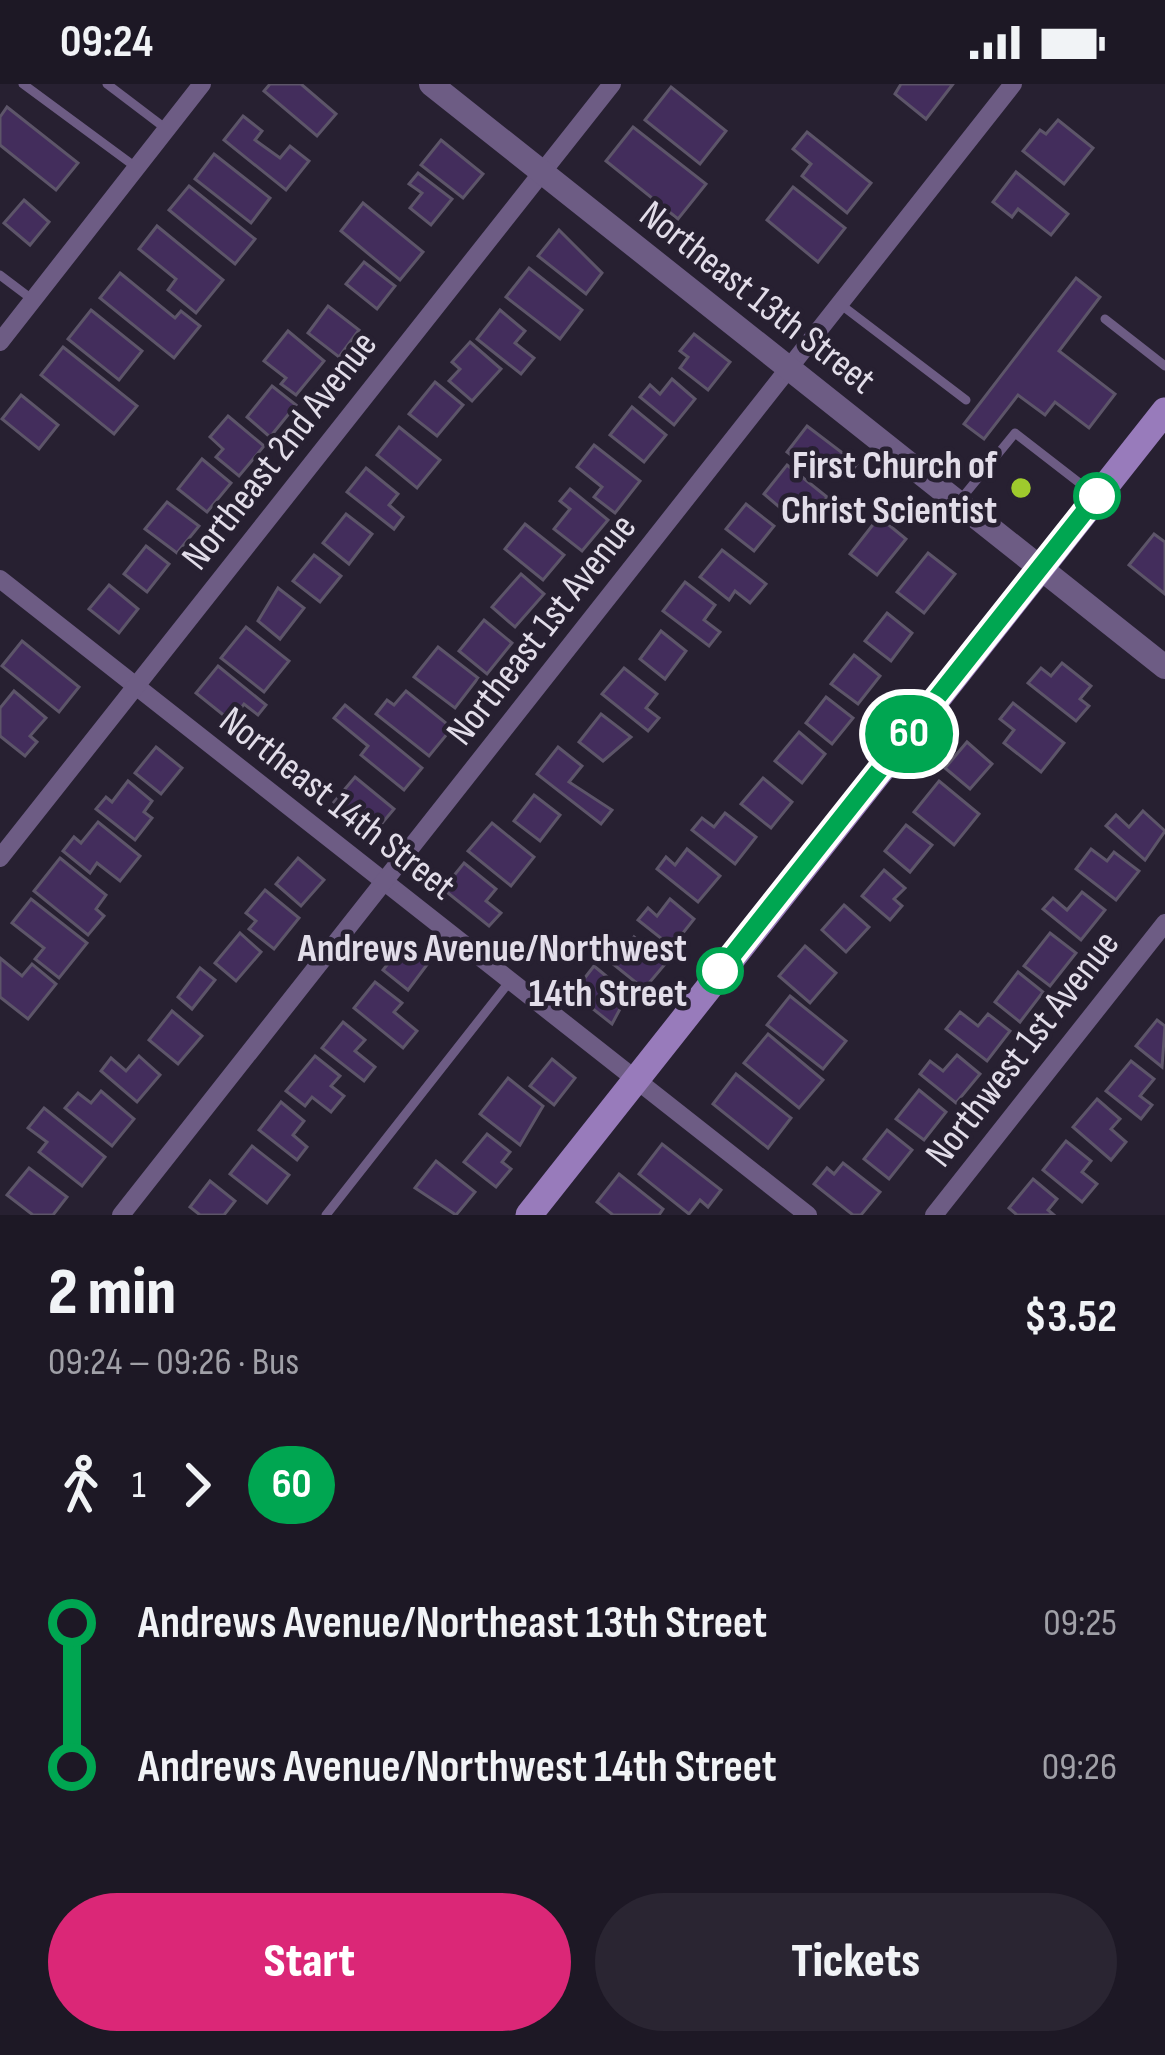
<!DOCTYPE html>
<meta charset="utf-8">
<style>
:root{--surface:#1d1825;--page:#2a2532;--text:#f1f3f6;--muted:#a0a0a7;--accent:#db2777}
body{margin:0;font-family:"Sofia Sans Condensed",sans-serif;background:var(--page);color:var(--text);height:100vh;display:flex;flex-direction:column;font-size:45px;white-space:nowrap}
*{box-sizing:border-box;margin:0}
p{font-size:39px;color:var(--muted)}
.icon{flex:none;width:66px;height:66px;fill:none;stroke:currentColor;stroke-width:2;stroke-linecap:round;stroke-linejoin:round}
.map{position:relative;height:1131px;overflow:hidden}
.panel{display:flex;flex-direction:column;background:var(--surface);flex:1}
.panel>*{flex:none}
.badge{padding:0 24px;border-radius:39px;font-size:42px;line-height:78px}
.map>.badge{position:absolute;translate:-50% -50%;box-shadow:0 0 0 6px #fff}
.legs{display:flex;align-items:center;gap:18px;height:132px;padding:0 48px;font-size:39px}
.legs p{margin-inline-start:auto}
.headline{display:flex;align-items:center;justify-content:space-between;height:204px;padding:0 48px}
h1{font-size:66px;font-weight:800;line-height:90px}
.action{display:flex;gap:24px;margin-top:auto;padding:24px 48px}
.action a{flex:1;height:138px;border-radius:72px;background:var(--accent);color:#fff;font-size:48px;font-weight:800;line-height:138px;text-align:center}
.action a+a{background:var(--page);color:var(--text)}
ul{padding:0 48px;list-style:none}
li{display:flex;align-items:center;gap:42px;height:144px;font-size:45px}
li i{display:grid;place-items:center;width:18px;height:100%;margin:0 15px;background:currentColor}
li i::after{content:'';width:30px;height:30px;margin:-15px;border:9px solid;border-radius:50%;background:var(--surface)}
li p{margin-inline-start:auto}
li:first-child i{background:linear-gradient(#0000 50%,currentColor 0)}
li:last-child i{background:linear-gradient(currentColor 50%,#0000 0)}
.status{display:flex;justify-content:space-between;align-items:center;height:84px;padding:0 60px;background:var(--surface);direction:ltr}
.status svg{height:33px;fill:currentColor}
.map>svg:first-child{display:block}
.building{fill:#432d5c;stroke:#5d5569;stroke-width:3}
.lines{fill:none;stroke-linecap:round;stroke-linejoin:round}
.service{stroke:#6d5c84;stroke-width:9}
.minor{stroke:#6d5c84;stroke-width:18}
.tertiary{stroke:#6d5c84;stroke-width:24}
.secondary{stroke:#987bbb;stroke-width:27}
.line-1-casing{stroke:#fff;stroke-width:27}
.line-1{stroke:#00a651;stroke-width:18}
.poi-dot{fill:#9fca2d;stroke:#272031;stroke-width:4.5}
.stop-1-dot{fill:#fff;stroke:#00a651;stroke-width:6}
.labels{text-anchor:middle;dominant-baseline:central;stroke-width:9;stroke-linejoin:round;paint-order:stroke}
.street-label{font-size:39px;fill:#e2dde9;stroke:#272031}
.poi-label{font-size:39px;font-weight:bold;fill:#e2dde9;stroke:#272031;text-anchor:end}
.stop-label{font-size:39px;font-weight:bold;fill:#e2dde9;stroke:#272031;text-anchor:end}
</style>
<div class="status"><b>09:24</b><svg viewBox="0 0 49 12"><path d="M0 12V9h3v3zM5 12V6h3v6zM10 12V3h3v9zM15 12V0h3v12zM26 1h20v11H26zM47 4h2v5h-2z"/></svg></div>
<div class="map">
<svg width="1165" height="1131" viewBox="0 0 1165 1131">
<rect width="100%" height="100%" fill="#272031"/>
<g class="building">
<polygon points="270,0 301,0 336,30 317,52 264,7"/>
<polygon points="953,0 926,35 895,10 901,0"/>
<polygon points="671,3 726,47 700,80 645,36"/>
<polygon points="7,23 78,79 56,106 0,61 0,33"/>
<polygon points="243,32 262,47 255,56 280,74 290,62 309,77 286,106 224,56"/>
<polygon points="1058,36 1093,64 1064,100 1023,67 1040,46 1046,50"/>
<polygon points="633,43 706,100 678,135 606,77"/>
<polygon points="807,48 871,99 847,129 802,92 811,80 793,65"/>
<polygon points="441,56 483,90 463,114 421,81"/>
<polygon points="214,70 270,114 251,139 195,95"/>
<polygon points="1016,88 1068,130 1051,151 1018,125 1012,133 993,118"/>
<polygon points="418,89 452,115 431,141 410,124 422,109 409,100"/>
<polygon points="189,102 255,155 235,180 169,126"/>
<polygon points="793,103 845,144 818,178 767,136"/>
<polygon points="24,116 49,138 30,161 4,139"/>
<polygon points="363,119 423,168 400,196 341,147"/>
<polygon points="157,142 223,196 196,229 168,206 176,195 139,165"/>
<polygon points="559,146 602,189 586,210 538,172"/>
<polygon points="364,178 395,202 377,225 346,200"/>
<polygon points="529,184 582,226 560,255 506,213"/>
<polygon points="120,189 175,234 181,227 200,242 174,274 100,214"/>
<polygon points="1076,194 1100,213 1059,267 1115,310 1089,344 1055,318 1045,331 1018,311 984,355 964,340"/>
<polygon points="328,222 359,246 339,273 308,249"/>
<polygon points="91,226 142,267 119,296 68,255"/>
<polygon points="500,226 525,247 515,259 534,274 521,290 477,255"/>
<polygon points="288,247 324,277 296,311 281,300 286,294 264,277"/>
<polygon points="694,250 730,278 708,306 680,284 688,273 680,267"/>
<polygon points="470,258 501,285 472,317 449,297 460,285 452,278"/>
<polygon points="63,263 137,322 114,350 41,291"/>
<polygon points="672,295 695,315 674,341 640,313 650,301 660,310"/>
<polygon points="435,298 463,321 437,352 409,330"/>
<polygon points="272,302 296,321 270,353 247,333"/>
<polygon points="21,311 58,341 39,365 2,335"/>
<polygon points="632,323 666,351 644,378 610,351"/>
<polygon points="228,332 264,362 239,392 216,373 223,365 210,353"/>
<polygon points="807,342 857,380 846,394 829,381 819,393 787,368"/>
<polygon points="399,343 440,376 417,404 377,371"/>
<polygon points="594,361 640,397 615,429 594,413 602,403 577,383"/>
<polygon points="202,375 231,399 207,428 178,405"/>
<polygon points="787,381 827,413 813,431 800,421 791,433 764,410"/>
<polygon points="366,384 398,410 389,421 403,433 394,445 347,408"/>
<polygon points="570,405 608,436 582,467 554,445 570,425 560,417"/>
<polygon points="167,418 199,442 177,469 145,445"/>
<polygon points="746,420 774,442 754,467 726,445"/>
<polygon points="346,430 372,450 349,480 323,459"/>
<polygon points="879,433 906,455 877,491 850,470"/>
<polygon points="525,440 564,471 543,496 505,465"/>
<polygon points="1154,450 1165,458 1165,510 1129,481"/>
<polygon points="146,462 169,480 147,508 124,490"/>
<polygon points="722,466 766,500 750,519 735,507 729,516 700,493"/>
<polygon points="928,469 955,490 924,529 897,508"/>
<polygon points="314,471 341,492 320,518 293,497"/>
<polygon points="521,490 544,510 515,543 492,523"/>
<polygon points="685,498 715,521 704,536 720,548 709,562 663,527"/>
<polygon points="109,501 138,525 119,549 89,525"/>
<polygon points="278,504 304,524 280,555 258,537"/>
<polygon points="887,529 912,549 891,577 865,557"/>
<polygon points="484,536 512,559 487,590 459,567"/>
<polygon points="246,543 289,577 264,608 221,574"/>
<polygon points="661,547 686,567 665,595 640,575"/>
<polygon points="22,557 79,603 59,628 2,582"/>
<polygon points="438,563 478,594 455,624 414,593"/>
<polygon points="854,571 880,592 858,620 831,600"/>
<polygon points="1062,579 1091,602 1080,615 1089,622 1076,637 1028,599 1041,584 1051,592"/>
<polygon points="218,582 266,621 258,631 244,620 231,637 196,609"/>
<polygon points="624,584 657,610 646,624 659,634 648,647 602,610"/>
<polygon points="14,607 46,634 30,652 37,658 25,672 0,652 0,624"/>
<polygon points="406,607 452,644 429,672 376,630 387,616 394,621"/>
<polygon points="826,613 853,634 832,660 806,639"/>
<polygon points="1013,619 1064,659 1041,688 1004,659 1014,646 1000,635"/>
<polygon points="345,621 422,684 404,706 361,671 368,662 334,634"/>
<polygon points="601,630 631,653 603,677 579,658"/>
<polygon points="799,648 825,670 802,699 775,677"/>
<polygon points="967,658 992,680 970,705 945,684"/>
<polygon points="156,663 182,684 161,710 135,689"/>
<polygon points="558,663 582,682 569,698 612,726 601,740 537,690"/>
<polygon points="355,693 394,725 373,750 334,718"/>
<polygon points="763,694 792,718 771,744 741,720"/>
<polygon points="128,697 152,717 144,728 152,734 135,756 96,725 106,713 112,718"/>
<polygon points="939,697 979,730 954,761 914,728"/>
<polygon points="534,711 560,731 540,757 514,737"/>
<polygon points="1143,727 1165,747 1145,776 1106,742 1116,731 1129,743"/>
<polygon points="725,729 756,753 735,780 692,746 702,734 714,743"/>
<polygon points="98,738 140,772 120,797 97,779 90,789 63,767 74,753 81,759"/>
<polygon points="492,739 534,773 511,802 468,767"/>
<polygon points="906,741 932,761 910,788 885,767"/>
<polygon points="687,765 720,792 698,818 657,785 666,773 675,781"/>
<polygon points="1091,765 1107,777 1114,768 1139,787 1116,816 1076,785"/>
<polygon points="60,774 106,811 96,825 104,832 88,851 34,807"/>
<polygon points="298,774 324,796 301,822 276,800"/>
<polygon points="464,779 496,805 486,817 501,829 489,842 443,805"/>
<polygon points="884,786 905,804 894,815 902,822 890,836 862,812"/>
<polygon points="265,806 299,834 274,865 249,845 256,837 246,829"/>
<polygon points="1082,808 1105,826 1081,856 1043,825 1053,814 1067,826"/>
<polygon points="31,815 87,859 59,894 35,875 44,864 12,839"/>
<polygon points="670,815 694,835 672,863 638,836 648,824 657,832"/>
<polygon points="844,821 869,843 846,868 822,846"/>
<polygon points="240,849 261,868 236,897 215,879"/>
<polygon points="1050,849 1076,869 1050,902 1024,882"/>
<polygon points="634,853 666,879 644,905 613,880"/>
<polygon points="404,859 429,878 408,906 383,886"/>
<polygon points="805,862 836,889 810,919 779,892"/>
<polygon points="0,874 22,892 32,880 56,900 28,935 0,913"/>
<polygon points="594,882 628,910 612,940 573,909"/>
<polygon points="200,884 215,896 192,925 178,913"/>
<polygon points="1018,888 1043,908 1020,938 995,918"/>
<polygon points="375,898 402,919 394,928 417,947 403,964 354,924"/>
<polygon points="790,912 846,957 823,985 767,941"/>
<polygon points="172,927 202,952 178,980 149,956"/>
<polygon points="960,928 978,942 988,930 1010,947 987,977 946,945"/>
<polygon points="1157,936 1165,942 1162,983 1136,962"/>
<polygon points="343,938 365,956 355,967 375,983 364,997 322,964"/>
<polygon points="768,950 823,996 799,1024 744,979"/>
<polygon points="957,971 980,990 956,1019 920,990 930,977 943,987"/>
<polygon points="139,972 160,991 137,1018 101,987 111,974 126,987"/>
<polygon points="315,972 340,992 331,1002 344,1012 331,1028 312,1013 305,1022 286,1007"/>
<polygon points="552,975 575,994 554,1021 530,1002"/>
<polygon points="1131,977 1154,995 1140,1012 1152,1021 1141,1035 1106,1007"/>
<polygon points="736,990 791,1034 768,1064 713,1020"/>
<polygon points="508,994 543,1022 520,1061 480,1030"/>
<polygon points="919,1006 946,1028 924,1056 896,1035"/>
<polygon points="101,1007 134,1035 112,1062 65,1024 78,1009 91,1019"/>
<polygon points="1097,1015 1120,1035 1111,1045 1126,1058 1111,1076 1073,1043"/>
<polygon points="281,1018 304,1037 293,1051 307,1063 297,1076 259,1046"/>
<polygon points="44,1024 105,1073 82,1102 39,1068 47,1058 28,1044"/>
<polygon points="887,1046 912,1066 889,1095 864,1075"/>
<polygon points="487,1050 510,1068 502,1078 511,1085 496,1103 464,1078"/>
<polygon points="1066,1057 1091,1077 1082,1088 1097,1100 1082,1118 1043,1086"/>
<polygon points="662,1060 721,1106 708,1123 700,1116 689,1130 639,1090"/>
<polygon points="252,1062 289,1091 267,1119 230,1090"/>
<polygon points="436,1077 475,1108 456,1131 415,1104"/>
<polygon points="843,1079 880,1108 861,1131 853,1131 814,1100 827,1084 834,1090"/>
<polygon points="29,1084 67,1113 53,1131 33,1131 7,1111"/>
<polygon points="619,1090 663,1125 659,1131 613,1131 597,1118"/>
<polygon points="1033,1095 1057,1115 1048,1126 1054,1131 1017,1131 1009,1124"/>
<polygon points="210,1097 235,1117 224,1131 200,1131 190,1123"/>
</g>
<g class="lines">
<g class="service">
<polyline points="23,0 137,84"/>
<polyline points="107,0 165,44"/>
<polyline points="0,191 33,216"/>
<polyline points="840,220 966,316"/>
<polyline points="1105,235 1165,282"/>
<polyline points="961,415 1015,349 1095,411"/>
<polyline points="326,1131 510,897"/>
</g>
<g class="minor">
<polyline points="0,258 202,0"/>
<polyline points="0,495 808,1131"/>
<polyline points="0,774 612,0"/>
<polyline points="121,1131 1013,0"/>
<polyline points="934,1131 1165,839"/>
</g>
<polyline class="tertiary" points="431,0 1165,583"/>
<polyline class="secondary" points="529,1131 1165,327"/>
</g>
<g class="lines">
<g class="line-1-casing">
<polyline id="line-1" points="720,887 1097,412"/>
</g>
<use href="#line-1" class="line-1"/>
</g>
<circle class="poi-dot" cx="1021" cy="404" r="12"/>
<g class="stop-1-dot">
<circle cx="1097" cy="412" r="21"/>
<circle cx="720" cy="887" r="21"/>
</g>
<g class="labels">
<g class="street-label">
<text transform="translate(757 214) rotate(38)">Northeast 13th Street</text>
<text transform="translate(280 367) rotate(-52)">Northeast 2nd Avenue</text>
<text transform="translate(542 546) rotate(-52)">Northeast 1st Avenue</text>
<text transform="translate(337 720) rotate(38)">Northeast 14th Street</text>
<text transform="translate(1023 965) rotate(-52)">Northwest 1st Avenue</text>
</g>
<g class="poi-label">
<text x="997" y="382">First Church of<tspan x="997" dy="45">Christ Scientist</tspan></text>
</g>
<g class="stop-label">
<text x="687" y="865">Andrews Avenue/Northwest<tspan x="687" dy="45">14th Street</tspan></text>
</g>
</g>
</svg>
<b class="badge" style="left:909px;top:650px;background:#00a651;color:#fff">60</b>
</div>
<section class="panel">
<div class="headline"><div><h1>2 min</h1><p>09:24 – 09:26 · Bus</p></div><b>$3.52</b></div>
<div class="legs"><svg class="icon" aria-label="walk" viewBox="0 0 24 24"><circle cx="13" cy="4" r="2"/><path d="M13 8l-2 6 4 7M11 14l-3 7M7 12l3-4h3l4 4"/></svg>1<svg class="icon" aria-label="forward" viewBox="0 0 24 24"><path d="M9 5l7 7-7 7"/></svg><b class="badge" style="background:#00a651;color:#fff">60</b></div>
<ul>
<li><i style="color:#00a651"></i><b>Andrews Avenue/Northeast 13th Street</b><p>09:25</p></li>
<li><i style="color:#00a651"></i><b>Andrews Avenue/Northwest 14th Street</b><p>09:26</p></li>
</ul>
<div class="action"><a>Start</a><a>Tickets</a></div>
</section>
